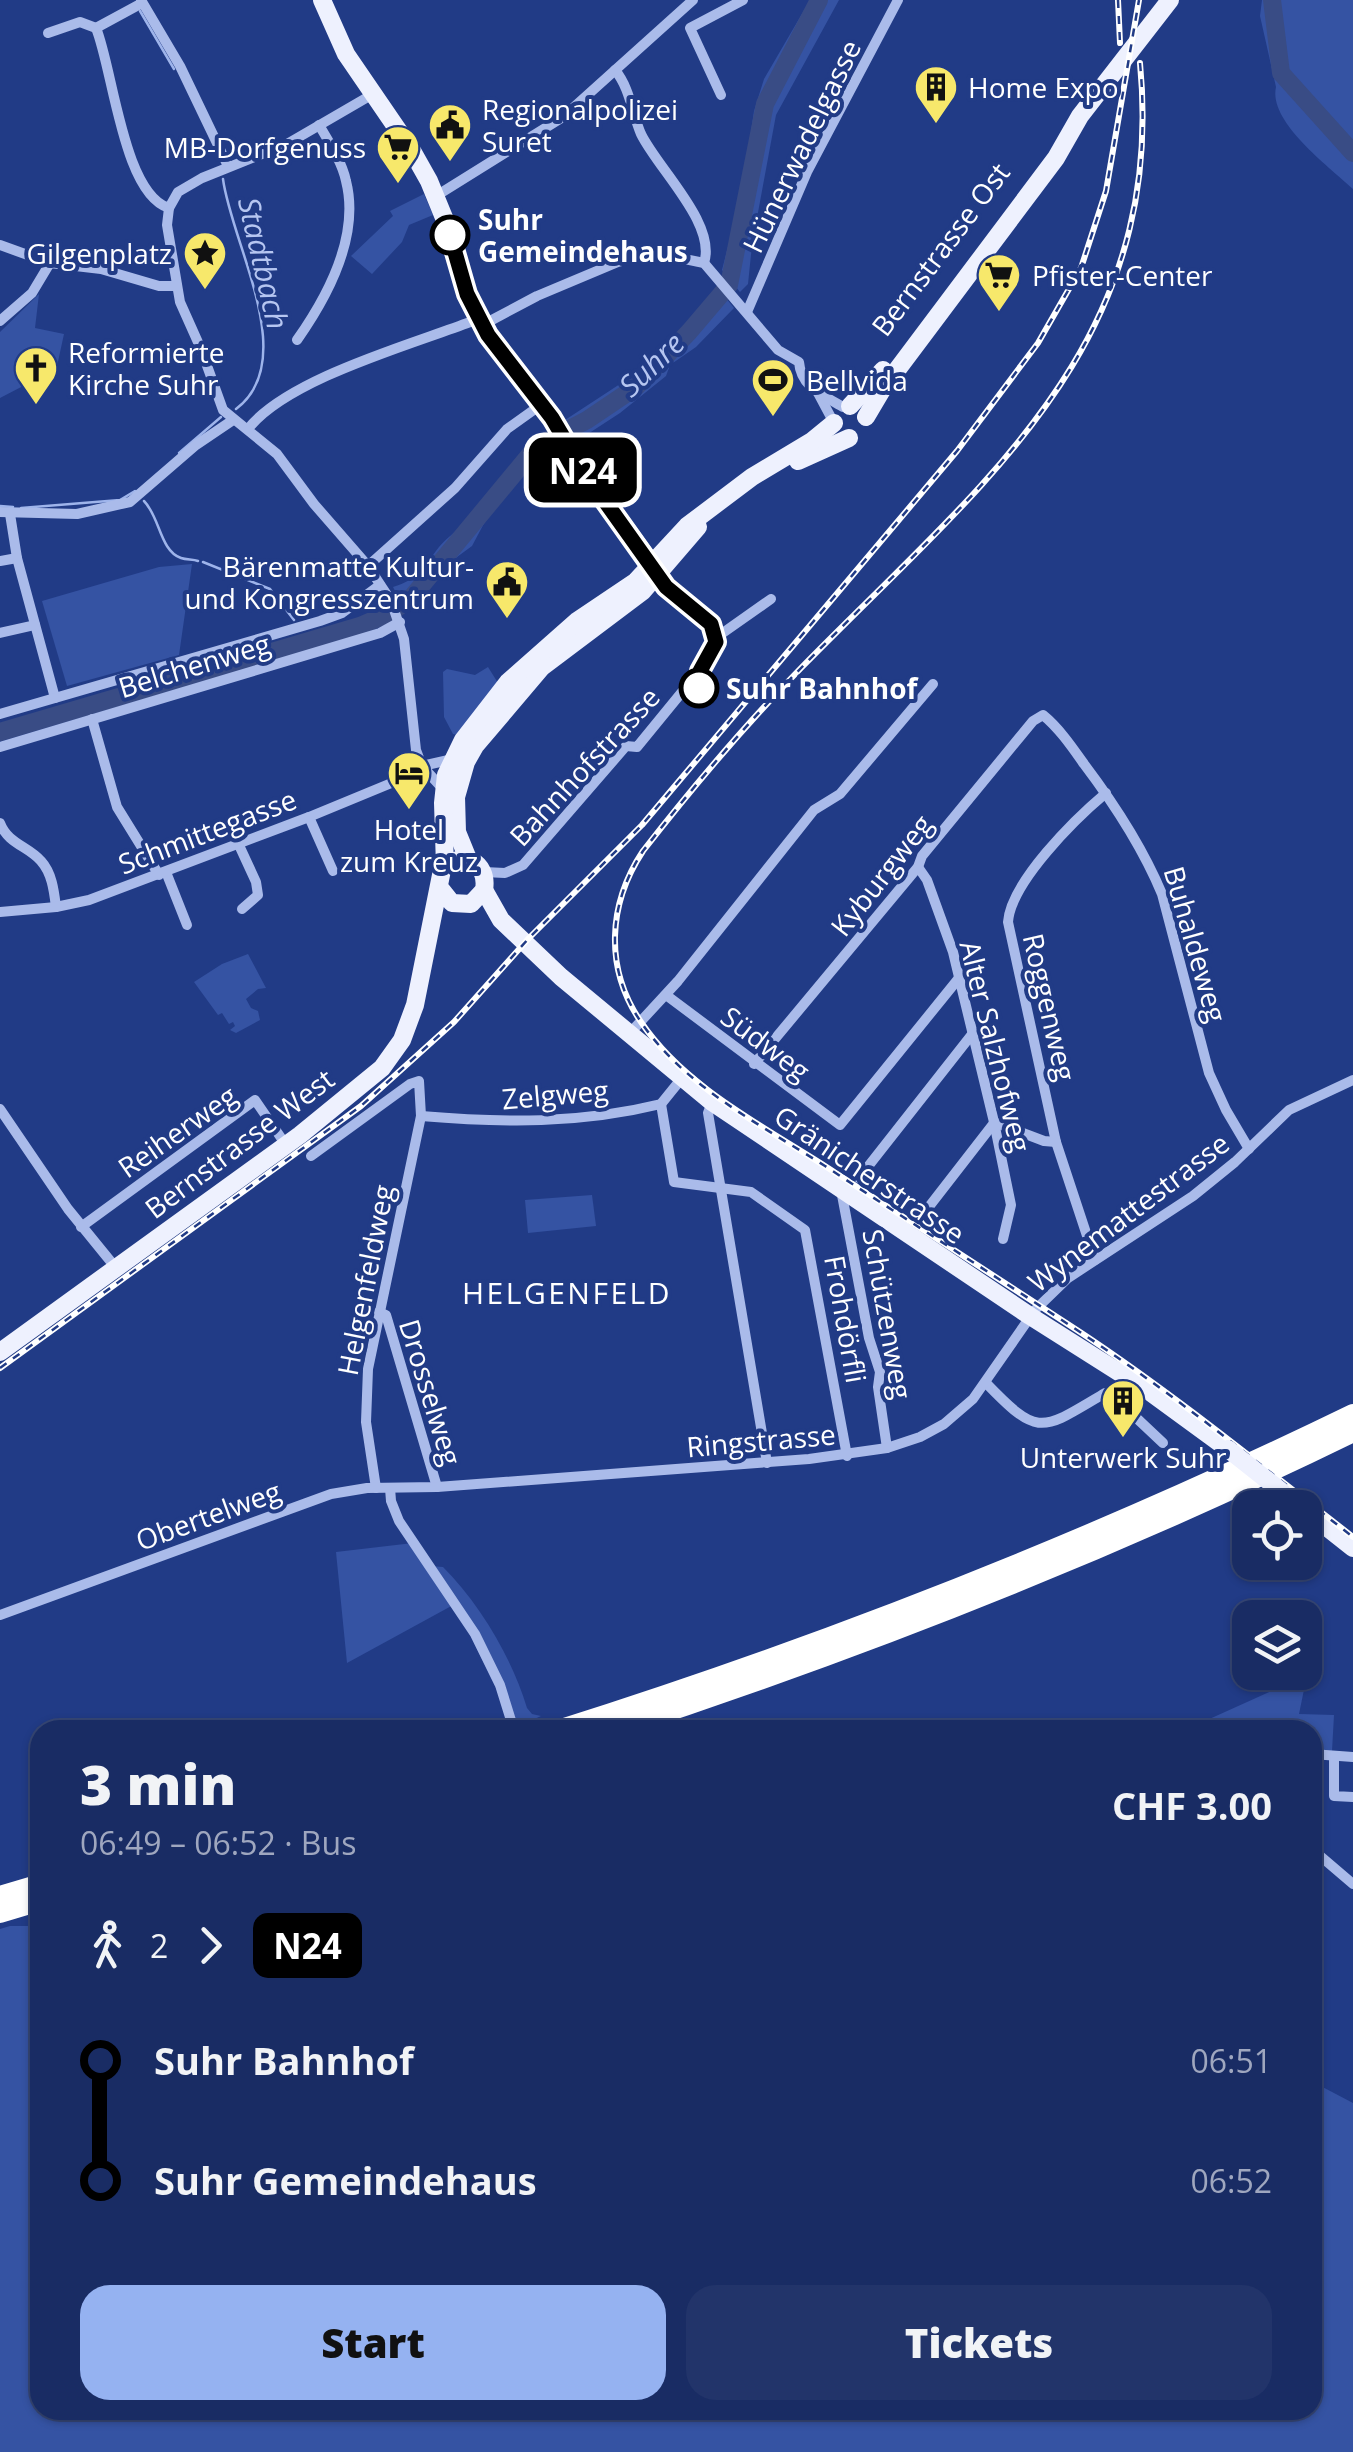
<!DOCTYPE html>
<meta charset="utf-8">
<style>
:root{--surface:#192c64;--page:#22346a;--text:#f1f3f6;--muted:#9fa7bf;--line:#374878;--accent:#95b2f1}
body{margin:0;font-family:"Open Sans",sans-serif;background:var(--page);color:var(--text);height:100vh;display:flex;flex-direction:column;font-size:38px;white-space:nowrap}
*{box-sizing:border-box;margin:0}
p{font-size:32px;color:var(--muted)}
.icon{flex:none;width:55px;height:55px;fill:none;stroke:currentColor;stroke-width:2;stroke-linecap:round;stroke-linejoin:round}
.map{position:relative;flex:1;overflow:hidden}
.panel{position:absolute;left:30px;top:1720px;width:1292px;height:700px;display:flex;flex-direction:column;background:var(--surface);border-radius:30px;box-shadow:0 2px 8px #0004,0 0 0 2px var(--line)}
.panel>*{flex:none}
.badge{padding:0 20px;border-radius:15px;font-size:35px;line-height:65px}
.controls{position:absolute;left:1232px;top:1490px;display:grid;gap:20px}
.controls a{display:grid;place-items:center;width:90px;height:90px;border-radius:20px;background:var(--surface);box-shadow:0 2px 8px #0004,0 0 0 2px var(--line);font-size:50px}
.map>.badge{position:absolute;translate:-50% -50%;box-shadow:0 0 0 5px #fff}
.legs{display:flex;align-items:center;gap:15px;height:110px;padding:0 50px;font-size:32px}
.legs p{margin-inline-start:auto}
.overview{display:flex;align-items:center;justify-content:space-between;height:170px;padding:0 50px}
h1{font-size:55px;font-weight:800;line-height:75px}
.button{display:flex;gap:20px;margin-top:auto;padding:20px 50px}
.button a{flex:1;height:115px;border-radius:30px;background:var(--accent);color:#111;font-size:40px;font-weight:800;line-height:115px;text-align:center}
.button a+a{background:var(--page);color:var(--text)}
ul{padding:0 50px;list-style:none}
li{display:flex;align-items:center;gap:35px;height:120px;font-size:38px}
li i{display:grid;place-items:center;width:15px;height:100%;margin:0 12px;background:currentColor}
li i::after{content:'';width:25px;height:25px;margin:-12px;border:8px solid;border-radius:50%;background:var(--surface)}
li p{margin-inline-start:auto}
li:first-child i{background:linear-gradient(#0000 50%,currentColor 0)}
li:last-child i{background:linear-gradient(currentColor 50%,#0000 0)}
.map>svg:first-child{display:block}
.green{fill:#3553a3}
.lines{fill:none;stroke-linecap:round;stroke-linejoin:round}
.stream{stroke:#9eb4eb;stroke-width:2.5}
.river{stroke:#394c85;stroke-width:18}
.minor{stroke:#aabbea;stroke-width:10}
.primary{stroke:#eef1fe;stroke-width:18}
.motorway{stroke:#fff;stroke-width:20}
.rail-casing{stroke:#fff;stroke-width:6}
.rail{stroke:#213b86;stroke-width:2.5;stroke-dasharray:8;stroke-linecap:butt}
.primary-bridge{stroke:#eef1fe;stroke-width:18}
.line-1-casing{stroke:#fff;stroke-width:22}
.line-1{stroke:#000;stroke-width:15}
.stop-1-dot{fill:#fff;stroke:#000;stroke-width:5}
.labels{text-anchor:middle;dominant-baseline:central;stroke-width:8;stroke-linejoin:round;paint-order:stroke}
.poi-label{font-size:28px;fill:#fff;stroke:#213b86;text-anchor:start}
.street-label{font-size:28px;fill:#fff;stroke:#213b86}
.stop-label{font-size:28px;font-weight:bold;fill:#fff;stroke:#213b86;text-anchor:start}
.water-label{font-size:30px;font-style:italic;fill:#b6c6f1;stroke:#213b86}
.neighbourhood-label{font-size:30px;letter-spacing:2.5px;fill:#fff;stroke:#213b86}
</style>
<div class="map">
<svg width="1353" height="2452" viewBox="0 0 1353 2452">
<rect width="100%" height="100%" fill="#213b86"/>
<g class="green">
<polygon points="810,0 839,0 776,115 752,245 748,284 740,292 722,270 742,192 754,111 764,79"/>
<path d="M1262 0H1353V189C1330 167 1268 122 1276 87L1260 16Z"/>
<polygon points="424,194 433,215 409,225 402,242 372,274 351,256 393,216 390,211"/>
<polygon points="718,288 734,308 696,347 670,365 666,376 620,413 577,441 565,420 646,367"/>
<polygon points="39,294 35,328 64,334 54,380 25,385 0,398 0,332"/>
<path d="M549 435 555 447 531 465 489 514 472 546 457 557 405 611 393 587C418 580 424 566 439 547 447 537 459 530 467 519 491 489 515 455 549 435Z"/>
<polygon points="192,564 179,655 67,686 42,601 159,567"/>
<polygon points="488,667 498,683 457,735 453,734 444,717 443,672 447,669 475,675"/>
<polygon points="248,954 266,988 258,989 246,999 251,1008 258,1011 260,1020 236,1033 230,1030 235,1026 233,1022 229,1024 222,1013 218,1015 194,982 222,964"/>
<polygon points="592,1195 596,1226 528,1233 525,1200"/>
<path d="M413 1543 430 1566 443 1567C480 1604 512 1658 527 1708L532 1714 541 1716 521 1725 510 1717 455 1604 347 1663 336 1552Z"/>
<polygon points="1307,1675 1299,1714 1334,1715 1332,1751 1313,1750 1312,1730 1185,1730"/>
<polygon points="10,1926 40,1926 40,2410 1312,2410 1313,2082 1353,2103 1353,2452 0,2452 0,1929"/>
</g>
<g class="lines">
<g class="stream">
<polyline points="140,11 174,69"/>
<path d="M223 179C231 243 301 360 236 409"/>
<polyline points="179,453 221,417"/>
<path d="M144 501C160 517 160 551 181 558 187 560 193 559 198 561"/>
<polyline points="0,506 13,507"/>
<polyline points="21,508 120,500 135,491"/>
<polyline points="203,562 270,589 294,620"/>
</g>
<g class="river">
<polyline points="1272,0 1281,73 1353,153"/>
<polyline points="0,732 360,626 390,613 412,597 537,446 587,420 636,387 689,332 729,285 765,104 819,0"/>
</g>
<g class="minor">
<polyline points="141,0 180,66 228,166"/>
<path d="M142 3 96 28C113 69 123 194 169 208"/>
<polyline points="48,33 80,22 96,28"/>
<path d="M615 70C630 88 632 113 641 134 658 169 717 224 704 263"/>
<polyline points="373,94 287,144 202,178 178,192 169,208 167,225 180,302 201,349 223,410 277,454 314,504 368,566 391,601 404,639 416,750 422,766 444,790"/>
<polyline points="721,95 690,28 743,0"/>
<polyline points="436,196 563,117 693,0"/>
<polyline points="0,245 50,263 101,269 159,286 176,286"/>
<polyline points="747,312 807,172 898,0"/>
<polyline points="0,321 32,293 50,263"/>
<path d="M297 340C328 296 360 236 346 181 342 162 329 142 319 125"/>
<polyline points="818,393 834,423"/>
<path d="M248 429C287 379 410 345 470 322L490 321 537 296 618 262 640 256 680 258 704 263 778 350 799 362C801 388 824 395 843 407"/>
<polyline points="0,512 77,514 130,502 196,445 233,420"/>
<polyline points="10,514 17,558 55,698"/>
<polyline points="0,561 17,558"/>
<polyline points="368,566 455,488 507,429 542,404"/>
<polyline points="0,633 35,625"/>
<polyline points="717,637 771,599"/>
<polyline points="0,714 320,621 342,613 380,585"/>
<polyline points="92,719 117,807 159,875"/>
<polyline points="0,747 380,633 400,622"/>
<polyline points="309,817 333,871"/>
<path d="M0 823C8 844 28 846 41 861 52 873 54 891 56 907"/>
<polyline points="238,843 256,882 258,895 242,909"/>
<polyline points="918,867 927,880 953,952 994,1122 1011,1205 1003,1239"/>
<polyline points="166,872 187,925"/>
<polyline points="484,872 505,873 523,865 626,746 637,747 709,659 717,642 713,627 673,595 659,574"/>
<polyline points="0,912 56,907 89,900 309,817 406,777 422,766 453,759"/>
<polyline points="666,995 840,1125 959,978"/>
<polyline points="630,1033 678,981 814,810 840,794 933,684"/>
<path d="M754 1064 918 867 922 856 1033 721 1043 715C1059 728 1072 747 1084 764 1115 805 1142 846 1162 894L1209 1073 1226 1110 1249 1149"/>
<polyline points="712,1102 708,1113 767,1463"/>
<polyline points="661,1104 674,1182 751,1192 805,1230 847,1456"/>
<polyline points="0,1109 68,1209 116,1268"/>
<path d="M421 1116C503 1123 580 1124 661 1104L682 1078"/>
<polyline points="994,1122 1044,1141 1056,1142"/>
<polyline points="311,1156 410,1084 419,1081 421,1116 368,1369 366,1422 376,1488"/>
<polyline points="859,1178 973,1033"/>
<polyline points="844,1190 842,1195 869,1338 880,1372 878,1387 887,1448"/>
<polyline points="921,1217 994,1123"/>
<polyline points="81,1227 255,1100 286,1145"/>
<path d="M1095 1260 1056 1142 1008 922C1011 882 1075 819 1106 793"/>
<polyline points="379,1312 386,1315 437,1487"/>
<path d="M986 1383C1039 1438 1041 1431 1105 1393L1111 1394 1163 1443"/>
<polyline points="390,1488 391,1501 399,1521 475,1634 500,1685 514,1730"/>
<polyline points="0,1615 331,1494 367,1488 437,1487 809,1459 887,1448 920,1437 944,1424 973,1399 1035,1310 1068,1278 1193,1196 1235,1162 1289,1110 1353,1080"/>
<polyline points="1312,1754 1353,1757"/>
<polyline points="1334,1756 1334,1796 1353,1797"/>
<polyline points="1312,1849 1353,1884"/>
</g>
<g class="primary">
<polyline points="322,0 346,54 411,149 429,181 447,225 467,294 487,335 552,418 583,469 659,574"/>
<polyline points="850,406 883,370"/>
<polyline points="866,417 882,390 1056,158 1080,116 1170,0"/>
<polyline points="798,461 849,438"/>
<polyline points="468,859 457,832 456,797 466,762 475,746 542,667 643,591 698,527"/>
<polyline points="445,866 443,803 446,775 463,740 508,682 577,621 635,582 687,526 752,477 812,441 834,423"/>
<polyline points="484,890 501,920 561,977 712,1102 1030,1316 1150,1392 1228,1449"/>
<path d="M0 1352 300 1135 382 1068 402 1040 415 1005 442 870C461 849 489 861 484 890L471 904 452 903 440 888"/>
<polyline points="1305,1510 1353,1548"/>
</g>
<g class="motorway">
<path d="M558 1730C830 1644 1096 1539 1353 1414"/>
<path d="M613 1730C866 1647 1114 1549 1353 1432"/>
<polyline points="0,1896 40,1884"/>
<polyline points="0,1913 40,1901"/>
</g>
<g class="rail-casing">
<g id="rail">
<polyline points="1118,0 1120,43"/>
<path d="M1140 63C1167 346 980 485 802 667 746 724 692 788 643 851 608 904 604 968 641 1022 684 1086 761 1125 825 1166 910 1222 995 1276 1080 1332 1175 1395 1263 1467 1353 1537"/>
<polyline points="0,1368 361,1106 454,1022 529,938 642,825 957,451 1038,343 1081,268 1106,191 1139,0"/>
</g>
</g>
<use href="#rail" class="rail"/>
<polyline class="primary-bridge" points="1228,1449 1281,1491"/>
</g>
<g class="lines">
<g class="line-1-casing">
<polyline id="line-1" points="450,235 467,294 488,335 552,418 582,469 666,587 711,624 716,642 700,671 699,688"/>
</g>
<use href="#line-1" class="line-1"/>
</g>
<defs>
<g id="building-pin" transform="scale(2.25)"><path d="M0 17L-7.5 6A9.5 9.5 0 1 1 7.5 6Z" fill="#f7e86b" stroke="#213b86"/><path d="M-4-6H4V6H1V3H-1V6H-4ZM-2.5-4.3h1.7v1.8h-1.7ZM.8-4.3h1.7v1.8H.8ZM-2.5-1h1.7V.8h-1.7ZM.8-1h1.7V.8H.8Z" fill="#111"/></g>
<g id="civic-pin" transform="scale(2.25)"><path d="M0 17L-7.5 6A9.5 9.5 0 1 1 7.5 6Z" fill="#f7e86b" stroke="#213b86"/><path d="M-.6-6.5H3V-4.5H.6V-3L4-1V1h2V6H-6V1h2V-1L-.6-3ZM-1.2 2.5V6h2.4V2.5Z" fill="#111"/></g>
<g id="supermarket-pin" transform="scale(2.25)"><path d="M0 17L-7.5 6A9.5 9.5 0 1 1 7.5 6Z" fill="#f7e86b" stroke="#213b86"/><path d="M-6-5.5h2.5l.6 2H6L4.5 2H-2.5L-4.4-4H-6ZM-1.5 3.2a1.3 1.3 0 1 0 .1 0ZM3 3.2a1.3 1.3 0 1 0 .1 0Z" fill="#111"/></g>
<g id="sight-pin" transform="scale(2.25)"><path d="M0 17L-7.5 6A9.5 9.5 0 1 1 7.5 6Z" fill="#f7e86b" stroke="#213b86"/><path d="M0-6L1.8-2.2L6-1.7L2.9 1.2L3.7 5.4L0 3.3L-3.7 5.4L-2.9 1.2L-6-1.7L-1.8-2.2Z" fill="#111"/></g>
<g id="church-pin" transform="scale(2.25)"><path d="M0 17L-7.5 6A9.5 9.5 0 1 1 7.5 6Z" fill="#f7e86b" stroke="#213b86"/><path d="M-1.2-6h2.4v3.5h3.3v2.4h-3.3V6h-2.4V-.1h-3.3v-2.4h3.3Z" fill="#111"/></g>
<g id="stadium-pin" transform="scale(2.25)"><path d="M0 17L-7.5 6A9.5 9.5 0 1 1 7.5 6Z" fill="#f7e86b" stroke="#213b86"/><path d="M0-5a6.5 5 0 1 0 0 10a6.5 5 0 1 0 0-10ZM-3.5-1.8h7v3.6h-7Z" fill="#111"/></g>
<g id="hotel-pin" transform="scale(2.25)"><path d="M0 17L-7.5 6A9.5 9.5 0 1 1 7.5 6Z" fill="#f7e86b" stroke="#213b86"/><path d="M-6-4.5h1.5V1H6V5H4.5V3h-9V5H-6ZM-4 0a1.8 1.8 0 1 1 3.6 0ZM.5 0V-2.5h3Q6-2.5 6 0Z" fill="#111"/></g>
</defs>
<g fill-rule="evenodd">
<use href="#building-pin" x="936" y="87"/>
<use href="#civic-pin" x="450" y="125"/>
<use href="#supermarket-pin" x="398" y="147"/>
<use href="#sight-pin" x="205" y="253"/>
<use href="#supermarket-pin" x="999" y="275"/>
<use href="#church-pin" x="36" y="368"/>
<use href="#stadium-pin" x="773" y="380"/>
<use href="#civic-pin" x="507" y="582"/>
<use href="#hotel-pin" x="409" y="773"/>
<use href="#building-pin" x="1123" y="1401"/>
</g>
<g class="stop-1-dot">
<circle cx="450" cy="235" r="18"/>
<circle cx="699" cy="688" r="18"/>
</g>
<g class="labels">
<g class="poi-label">
<text x="968" y="87">Home Expo</text>
<text x="482" y="109">Regionalpolizei<tspan x="482" dy="32">Suret</tspan></text>
<text x="366" y="147" text-anchor="end">MB-Dorfgenuss</text>
<text x="172" y="253" text-anchor="end">Gilgenplatz</text>
<text x="1032" y="275">Pfister-Center</text>
<text x="68" y="352">Reformierte<tspan x="68" dy="32">Kirche Suhr</tspan></text>
<text x="806" y="380">Bellvida</text>
<text x="474" y="566" text-anchor="end">Bärenmatte Kultur-<tspan x="474" dy="32">und Kongresszentrum</tspan></text>
<text x="409" y="829" text-anchor="middle">Hotel<tspan x="409" dy="32">zum Kreuz</tspan></text>
<text x="1123" y="1457" text-anchor="middle">Unterwerk Suhr</text>
</g>
<g class="street-label">
<text transform="translate(801 146) rotate(-64)">Hünerwadelgasse</text>
<text transform="translate(940 249) rotate(-53)">Bernstrasse Ost</text>
<text transform="translate(194 665) rotate(-17)">Belchenweg</text>
<text transform="translate(584 766) rotate(-47)">Bahnhofstrasse</text>
<text transform="translate(207 831) rotate(-21)">Schmittegasse</text>
<text transform="translate(881 875) rotate(-52)">Kyburgweg</text>
<text transform="translate(1196 944) rotate(74)">Buhaldeweg</text>
<text transform="translate(1050 1007) rotate(77)">Roggenweg</text>
<text transform="translate(766 1043) rotate(37)">Südweg</text>
<text transform="translate(996 1046) rotate(76)">Alter Salzhofweg</text>
<text transform="translate(555 1094) rotate(-5)">Zelgweg</text>
<text transform="translate(177 1131) rotate(-35)">Reiherweg</text>
<text transform="translate(239 1143) rotate(-37)">Bernstrasse West</text>
<text transform="translate(870 1174) rotate(34)">Gränicherstrasse</text>
<text transform="translate(1128 1212) rotate(-37)">Wynemattestrasse</text>
<text transform="translate(365 1280) rotate(-79)">Helgenfeldweg</text>
<text transform="translate(888 1314) rotate(80)">Schützenweg</text>
<text transform="translate(846 1319) rotate(80)">Frohdörfli</text>
<text transform="translate(431 1392) rotate(73)">Drosselweg</text>
<text transform="translate(761 1440) rotate(-5)">Ringstrasse</text>
<text transform="translate(208 1515) rotate(-20)">Obertelweg</text>
</g>
<g class="stop-label">
<text x="478" y="219">Suhr<tspan x="478" dy="32">Gemeindehaus</tspan></text>
<text x="726" y="688">Suhr Bahnhof</text>
</g>
<g class="water-label">
<text transform="translate(264 263) rotate(77)">Stadtbach</text>
<text transform="translate(651 364) rotate(-44)">Suhre</text>
</g>
<g class="neighbourhood-label">
<text x="567" y="1292">HELGENFELD</text>
</g>
</g>
</svg>
<div class="controls">
<a><svg class="icon" aria-label="locate" viewBox="0 0 24 24"><circle cx="12" cy="12" r="6"/><path d="M12 2v4M12 18v4M2 12h4M18 12h4"/></svg></a>
<a><svg class="icon" aria-label="layers" viewBox="0 0 24 24"><path d="M12 4l9 5-9 5-9-5zM3 14l9 5 9-5"/></svg></a>
</div>
<b class="badge" style="left:583px;top:470px;background:#000;color:#fff">N24</b>
<section class="panel">
<div class="overview"><div><h1>3 min</h1><p>06:49 – 06:52 · Bus</p></div><b>CHF 3.00</b></div>
<div class="legs"><svg class="icon" aria-label="walk" viewBox="0 0 24 24"><circle cx="13" cy="4" r="2"/><path d="M13 8l-2 6 4 7M11 14l-3 7M7 12l3-4h3l4 4"/></svg>2<svg class="icon" aria-label="forward" viewBox="0 0 24 24"><path d="M9 5l7 7-7 7"/></svg><b class="badge" style="background:#000;color:#fff">N24</b></div>
<ul>
<li><i style="color:#000"></i><b>Suhr Bahnhof</b><p>06:51</p></li>
<li><i style="color:#000"></i><b>Suhr Gemeindehaus</b><p>06:52</p></li>
</ul>
<div class="button"><a>Start</a><a>Tickets</a></div>
</section>
</div>
